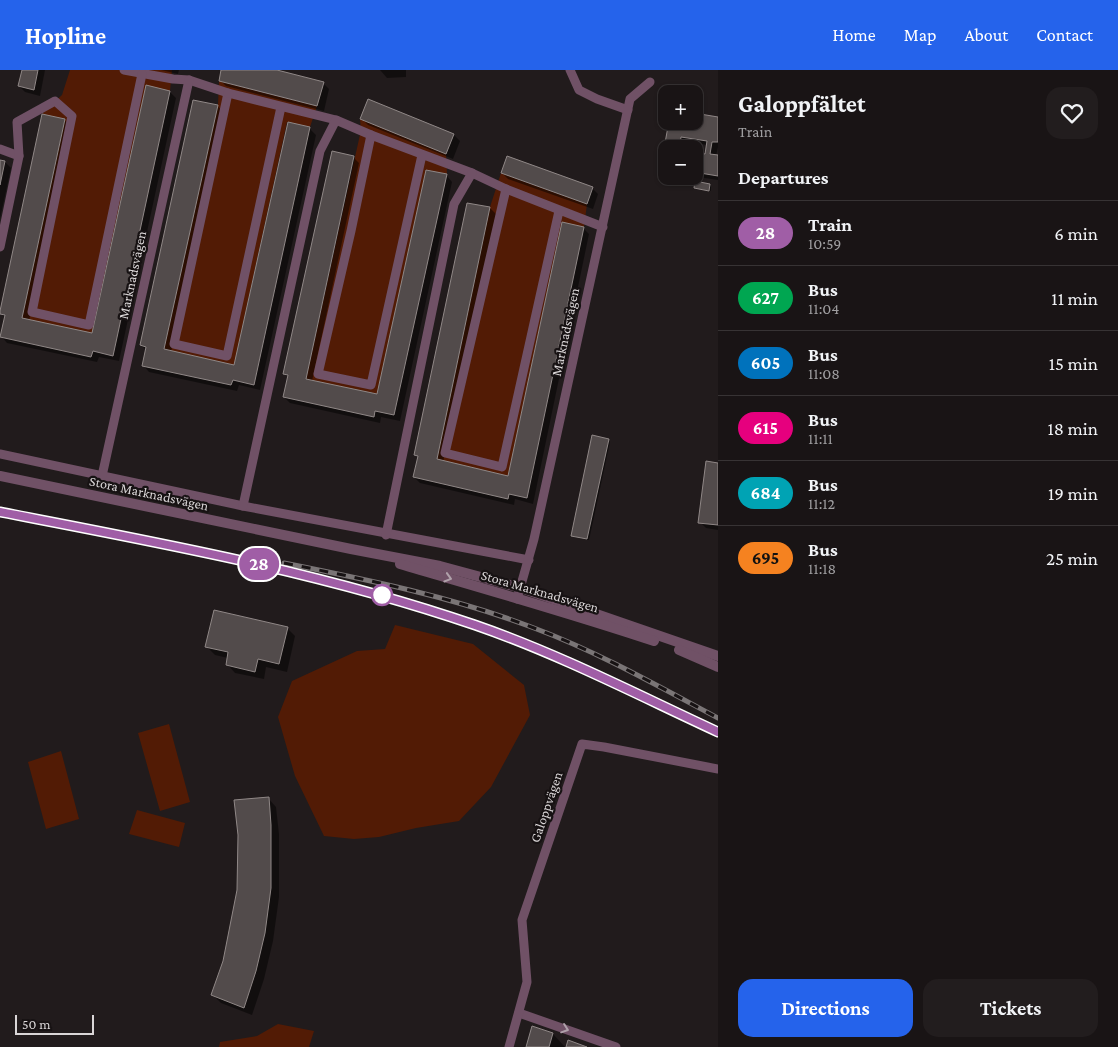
<!DOCTYPE html>
<meta charset="utf-8">
<style>
:root{--surface:#191415;--page:#221d1e;--text:#f1f3f6;--muted:#9f9ea0;--line:#373334;--accent:#2563eb}
body{margin:0;font-family:"Crimson Pro",serif;background:var(--page);color:var(--text);height:100vh;display:flex;flex-direction:column;font-size:19px;white-space:nowrap}
*{box-sizing:border-box;margin:0}
p{font-size:16px;color:var(--muted)}
.icon{flex:none;width:28px;height:28px;fill:none;stroke:currentColor;stroke-width:2;stroke-linecap:round;stroke-linejoin:round}
.map{position:relative;flex:1;overflow:hidden}
.details{display:flex;flex-direction:column;background:var(--surface);width:400px}
.details>*{flex:none}
.badge{padding:0 10px;border-radius:16px;font-size:18px;line-height:32px}
.tools{position:absolute;left:658px;top:15px;display:grid;gap:10px}
.tools a{display:grid;place-items:center;width:45px;height:45px;border-radius:10px;background:var(--surface);box-shadow:0 1px 4px #0004,0 0 0 1px var(--line);font-size:25px}
.scale{position:absolute;left:15px;bottom:12px;width:79px;box-sizing:border-box;padding-left:5px;border:2px solid #dad6d7;border-top:0;font-size:14px;line-height:18px;white-space:nowrap;color:#dad6d7;-webkit-text-stroke:4px #171213;paint-order:stroke}
.map>.badge{position:absolute;translate:-50% -50%;box-shadow:0 0 0 2px #fff}
h2{padding:0 20px;font-size:19px;line-height:45px}
.round{display:grid;place-items:center;flex:none;width:52px;height:52px;border-radius:15px;background:var(--page)}
.summary{display:flex;align-items:center;justify-content:space-between;height:85px;padding:0 20px}
h1{font-size:24px;font-weight:700;line-height:38px}
.button{display:flex;gap:10px;margin-top:auto;padding:10px 20px}
.button a{flex:1;height:58px;border-radius:15px;background:var(--accent);color:#fff;font-size:20px;font-weight:700;line-height:58px;text-align:center}
.button a+a{background:var(--page);color:var(--text)}
ul{padding:0;list-style:none}
li{display:flex;align-items:center;gap:15px;height:65px;padding:0 20px;border-top:1px solid var(--line)}
li div{flex:1}
li b{display:block;font-size:19px}
li em{font-style:normal}
li .badge{min-width:55px;font-weight:700;text-align:center}
header{display:flex;align-items:center;gap:30px;box-sizing:border-box;height:70px;padding:0 25px;background:var(--accent);color:#fff}
header strong{font-size:24px}
nav{display:flex;gap:28px;margin-inline-start:auto;font-size:18px}
main{display:flex;flex:1;min-height:0}
.map>svg:first-child{display:block}
.green{fill:#521b05}
.shadow{fill:#0007}
.building{fill:#524b4b;stroke:#908887}
.lines{fill:none;stroke-linecap:round;stroke-linejoin:round}
.minor{stroke:#705166;stroke-width:9}
.tertiary{stroke:#705166;stroke-width:10}
.rail-casing{stroke:#7a7576;stroke-width:5}
.rail{stroke:#171213;stroke-width:3;stroke-dasharray:9;stroke-linecap:butt}
.oneway{stroke:#b0a1aa}
.line-casing{stroke:#fff;stroke-width:11}
.line{stroke:#a05ea6;stroke-width:8}
.stop-dot{fill:#fff;stroke:#a05ea6;stroke-width:2.5}
.labels{text-anchor:middle;dominant-baseline:central;stroke-width:4.5;stroke-linejoin:round;paint-order:stroke}
.street-label{font-size:14px;fill:#dad6d7;stroke:#171213}
</style>
<header>
<strong>Hopline</strong>
<nav><a>Home</a><a>Map</a><a>About</a><a>Contact</a></nav>
</header>
<main>
<div class="map">
<svg width="718" height="977" viewBox="0 0 718 977">
<rect width="100%" height="100%" fill="#211b1c"/>
<g class="green">
<polygon points="70,0 172,0 170,21 146,16 92,263 22,248 65,49 42,44 62,25"/>
<polygon points="219,11 317,36 310,57 287,52 234,295 164,279 218,35"/>
<polygon points="360,49 446,84 447,104 426,100 377,324 306,309 361,60"/>
<polygon points="501,103 587,134 584,157 562,153 508,406 437,389 490,137"/>
<polygon points="395,555 473,574 524,615 530,645 491,717 459,751 416,758 379,767 354,769 324,766 295,706 278,647 292,611 357,581 385,579"/>
<polygon points="169,654 190,732 160,741 138,663"/>
<polygon points="61,681 79,749 46,759 28,692"/>
<polygon points="137,740 185,753 179,777 129,764"/>
<polygon points="278,954 314,961 309,977 219,977 220,972 257,966"/>
</g>
<g class="shadow">
<polygon points="23,0 45,0 40,26 25,22 19,16"/>
<polygon points="161,0 179,0 178,4"/>
<polygon points="222,0 272,0 323,13 329,19 324,41 226,16 220,10"/>
<polygon points="380,0 406,0 406,7 387,8"/>
<polygon points="170,22 176,28 119,291 99,287 97,292 7,273 1,266 5,248 1,243 64,50 71,56 29,251 93,264"/>
<polygon points="369,31 454,65 460,71 453,89 368,55 362,49"/>
<polygon points="217,36 224,42 171,282 235,296 288,53 310,59 316,65 260,320 239,315 237,321 149,302 143,295 146,280 141,275"/>
<polygon points="694,42 694,44 718,48 718,77 716,86 718,86 718,110 691,106 694,106 694,83 706,85 708,75 687,72 686,79 673,79 667,73 694,51"/>
<polygon points="353,87 359,93 312,311 378,326 446,105 452,112 400,351 381,347 380,353 290,333 284,327 288,307 285,304"/>
<polygon points="0,91 5,92 11,98 0,149"/>
<polygon points="502,103 592,118 598,124 593,139 508,109"/>
<polygon points="710,115 711,116 711,121 695,118"/>
<polygon points="468,134 490,138 496,144 443,392 509,408 583,158 589,164 533,434 515,429 514,435 420,413 414,407 418,387 416,384"/>
<polygon points="608,370 610,372 589,470 574,467 573,466"/>
<polygon points="718,394 718,460 706,458 700,452"/>
<polygon points="287,558 295,566 287,602 266,597 264,609 235,603 227,594 228,588 215,585 207,577"/>
<polygon points="268,728 276,737 279,764 279,827 273,871 264,909 252,945 221,933 213,925 224,891 239,820"/>
<polygon points="553,964 565,977 527,977"/>
</g>
<g class="building">
<polygon points="22,0 38,0 34,20 18,16"/>
<polygon points="221,0 277,0 324,12 317,36 219,11"/>
<polygon points="146,15 170,21 113,286 93,281 91,287 0,267 5,245 0,244 0,241 42,44 65,49 22,248 92,263"/>
<polygon points="368,29 454,64 446,84 360,49"/>
<polygon points="193,30 218,35 164,279 234,295 288,52 310,57 254,315 233,310 231,315 142,296 146,277 140,275"/>
<polygon points="694,43 718,47 718,72 712,72 710,84 718,85 718,106 694,102 694,82 705,84 707,71 681,67 680,75 665,73 669,51 694,51"/>
<polygon points="332,81 354,86 306,309 377,324 426,100 447,104 394,345 375,341 374,347 283,327 288,305 283,304"/>
<polygon points="507,86 593,117 587,134 501,103"/>
<polygon points="0,90 5,91 0,115"/>
<polygon points="695,111 710,114 709,121 694,118"/>
<polygon points="467,133 490,137 437,389 508,406 562,152 584,157 527,428 509,424 508,429 413,407 418,386 414,385"/>
<polygon points="592,365 609,369 587,469 571,466"/>
<polygon points="706,391 718,393 718,455 698,453"/>
<polygon points="214,540 288,557 279,594 258,589 255,602 226,595 228,582 205,577"/>
<polygon points="269,727 271,755 271,818 265,863 256,901 244,938 211,925 223,891 237,820 238,765 234,730"/>
<polygon points="532,956 553,963 549,977 526,977"/>
<polygon points="568,970 587,977 566,977"/>
</g>
<g class="lines">
<g class="minor">
<polyline points="124,0 173,9 189,10 228,23 174,274 227,286 281,37"/>
<polyline points="570,0 579,20 597,29 628,40"/>
<polyline points="228,23 336,50 371,65"/>
<polyline points="0,79 19,86"/>
<polyline points="422,85 371,315 318,304 351,161 371,65 472,103 506,119"/>
<polyline points="559,141 502,397 445,383 506,119 603,157"/>
<polyline points="0,177 19,86 17,52 55,31 72,46 32,242 89,255 142,4"/>
<polyline points="0,384 243,436 529,490"/>
<polyline points="102,406 189,10"/>
<polyline points="243,436 320,81 336,50"/>
<polyline points="386,465 454,134 472,103"/>
<polyline points="517,529 534,469 630,29 650,12"/>
<polyline points="519,943 616,977"/>
<polyline points="509,977 527,912 522,850 582,674 604,677 718,699"/>
</g>
<g class="tertiary">
<polyline points="0,406 351,479 440,496 521,518 718,586"/>
<path d="M400 494C485 519 570 543 654 571"/>
<polyline points="679,580 718,597"/>
</g>
<g class="rail-casing">
<g id="rail">
<path d="M0 442C161 474 320 502 475 555 559 583 638 624 718 662"/>
<path d="M284 493C369 510 453 527 534 558 598 582 658 616 718 648"/>
</g>
</g>
<use href="#rail" class="rail"/>
</g>
<defs><path id="oneway-chevron" d="M-2-3.5L2.5 0L-2 3.5" fill="none" stroke-width="1.6" stroke-linecap="round" stroke-linejoin="round" transform="scale(1.25)"/></defs>
<g class="oneway">
<use href="#oneway-chevron" transform="translate(448 508) rotate(17)"/>
<use href="#oneway-chevron" transform="translate(565 959) rotate(19)"/>
</g>
<g class="lines">
<g class="line-casing">
<path id="line" d="M0 442C160 473 321 502 475 555 559 584 638 625 718 662"/>
</g>
<use href="#line" class="line"/>
</g>
<circle class="stop-dot" cx="382" cy="525" r="10"/>
<g class="labels">
<g class="street-label">
<text transform="translate(132 205) rotate(-78)">Marknadsvägen</text>
<text transform="translate(565 262) rotate(-78)">Marknadsvägen</text>
<text transform="translate(149 423) rotate(12)">Stora Marknadsvägen</text>
<text transform="translate(540 521) rotate(16)">Stora Marknadsvägen</text>
<text transform="translate(546 737) rotate(-71)">Galoppvägen</text>
</g>
</g>
</svg>
<div class="tools">
<a>+</a>
<a>−</a>
</div>
<div class="scale">50 m</div>
<b class="badge" style="left:259px;top:494px;background:#a05ea6;color:#fff">28</b>
</div>
<section class="details">
<div class="summary"><div><h1>Galoppfältet</h1><p>Train</p></div><a class="round"><svg class="icon" aria-label="heart" viewBox="0 0 24 24"><path d="M12 20l-8-8c-3-5 5-10 8-4 3-6 11-1 8 4z"/></svg></a></div>
<h2>Departures</h2>
<ul>
<li><span class="badge" style="background:#a05ea6;color:#fff">28</span><div><b>Train</b><p>10:59</p></div><em>6 min</em></li>
<li><span class="badge" style="background:#00a651;color:#fff">627</span><div><b>Bus</b><p>11:04</p></div><em>11 min</em></li>
<li><span class="badge" style="background:#0072bc;color:#fff">605</span><div><b>Bus</b><p>11:08</p></div><em>15 min</em></li>
<li><span class="badge" style="background:#e6007e;color:#fff">615</span><div><b>Bus</b><p>11:11</p></div><em>18 min</em></li>
<li><span class="badge" style="background:#00a3b4;color:#fff">684</span><div><b>Bus</b><p>11:12</p></div><em>19 min</em></li>
<li><span class="badge" style="background:#f58220;color:#111">695</span><div><b>Bus</b><p>11:18</p></div><em>25 min</em></li>
</ul>
<div class="button"><a>Directions</a><a>Tickets</a></div>
</section>
</main>
